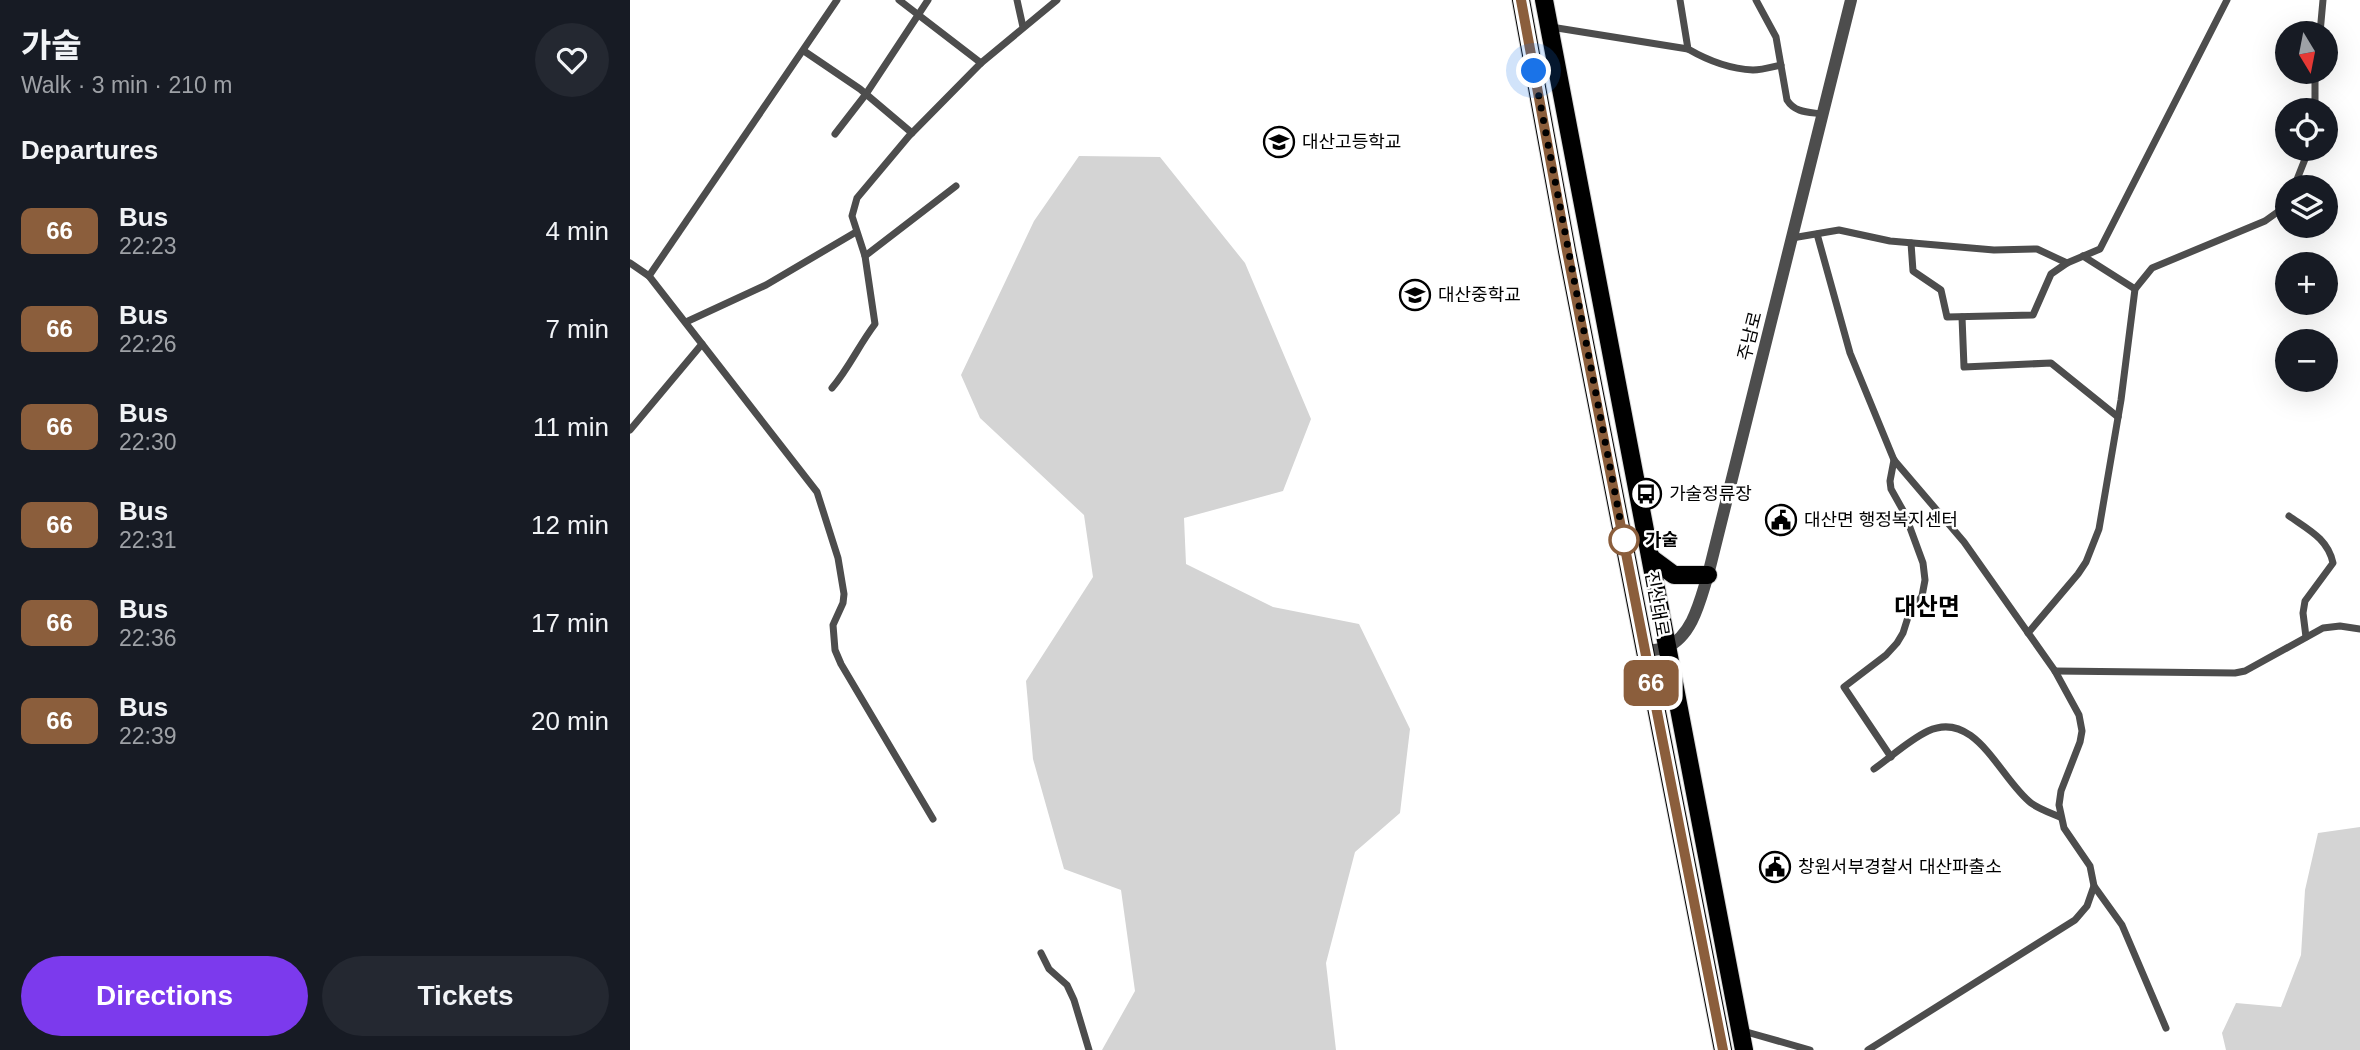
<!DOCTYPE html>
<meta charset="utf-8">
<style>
:root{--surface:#171b24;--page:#242831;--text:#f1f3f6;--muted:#9ea1a6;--accent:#7c3aed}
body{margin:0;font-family:Helvetica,"Noto Sans KR",sans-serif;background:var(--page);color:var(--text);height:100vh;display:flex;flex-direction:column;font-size:26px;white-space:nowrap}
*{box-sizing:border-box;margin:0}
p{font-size:23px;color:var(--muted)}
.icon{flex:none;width:38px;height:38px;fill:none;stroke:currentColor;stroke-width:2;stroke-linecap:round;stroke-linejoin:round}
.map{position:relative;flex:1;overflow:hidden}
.details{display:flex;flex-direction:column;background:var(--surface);width:630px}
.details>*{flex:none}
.badge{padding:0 14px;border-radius:10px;font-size:24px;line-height:46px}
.needle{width:46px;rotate:170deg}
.tools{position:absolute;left:1645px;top:21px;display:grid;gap:14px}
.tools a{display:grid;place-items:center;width:63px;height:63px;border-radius:50%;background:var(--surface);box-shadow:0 7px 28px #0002;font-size:35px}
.you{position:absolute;width:35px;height:35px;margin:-18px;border:5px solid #fff;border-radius:50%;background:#1a73e8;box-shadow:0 0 0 10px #1a73e833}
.map>.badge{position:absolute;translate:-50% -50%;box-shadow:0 0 0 4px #fff}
h2{padding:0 21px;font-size:26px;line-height:63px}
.round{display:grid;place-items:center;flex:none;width:74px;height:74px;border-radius:37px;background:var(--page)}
.headline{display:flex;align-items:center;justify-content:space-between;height:119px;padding:0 21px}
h1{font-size:33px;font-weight:700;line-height:52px}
.action{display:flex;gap:14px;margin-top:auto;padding:14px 21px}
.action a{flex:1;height:80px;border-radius:42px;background:var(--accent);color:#fff;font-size:28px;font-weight:700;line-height:80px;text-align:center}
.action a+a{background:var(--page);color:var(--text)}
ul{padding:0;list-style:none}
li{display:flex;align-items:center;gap:21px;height:98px;padding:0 21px}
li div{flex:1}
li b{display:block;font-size:26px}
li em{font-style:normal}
li .badge{min-width:77px;font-weight:700;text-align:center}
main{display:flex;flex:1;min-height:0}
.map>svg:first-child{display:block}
.green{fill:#d4d4d4}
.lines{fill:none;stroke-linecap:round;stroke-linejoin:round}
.primary-casing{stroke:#dbdbdb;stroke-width:20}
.minor{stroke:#4d4d4d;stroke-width:7}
.tertiary{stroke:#4d4d4d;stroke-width:12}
.primary{stroke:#000;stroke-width:18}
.line-casing{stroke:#fff;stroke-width:16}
.line{stroke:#8b5e3c;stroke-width:10}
.walk{stroke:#000;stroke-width:7;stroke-dasharray:0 12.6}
.stop-dot{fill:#fff;stroke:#8b5e3c;stroke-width:3.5}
.labels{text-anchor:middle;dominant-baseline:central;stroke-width:5;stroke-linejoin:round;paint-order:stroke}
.poi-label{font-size:18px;fill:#000;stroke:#fff;text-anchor:start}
.street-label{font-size:18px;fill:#000;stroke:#fff}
.stop-label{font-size:18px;font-weight:bold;fill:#000;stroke:#fff;text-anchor:start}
.district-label{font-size:24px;font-weight:bold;fill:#000;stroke:#fff}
</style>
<main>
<section class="details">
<div class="headline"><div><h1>가술</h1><p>Walk · 3 min · 210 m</p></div><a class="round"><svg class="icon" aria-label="heart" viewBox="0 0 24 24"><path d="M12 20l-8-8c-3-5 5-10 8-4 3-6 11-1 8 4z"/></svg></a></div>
<h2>Departures</h2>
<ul>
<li><span class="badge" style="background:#8b5e3c;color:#fff">66</span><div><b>Bus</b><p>22:23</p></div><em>4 min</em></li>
<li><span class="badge" style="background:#8b5e3c;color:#fff">66</span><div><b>Bus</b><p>22:26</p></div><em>7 min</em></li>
<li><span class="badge" style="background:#8b5e3c;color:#fff">66</span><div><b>Bus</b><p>22:30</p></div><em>11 min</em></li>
<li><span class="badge" style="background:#8b5e3c;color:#fff">66</span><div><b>Bus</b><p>22:31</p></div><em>12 min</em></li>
<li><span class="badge" style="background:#8b5e3c;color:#fff">66</span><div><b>Bus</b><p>22:36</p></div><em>17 min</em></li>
<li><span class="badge" style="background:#8b5e3c;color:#fff">66</span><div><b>Bus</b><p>22:39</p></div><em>20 min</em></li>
</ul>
<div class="action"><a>Directions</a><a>Tickets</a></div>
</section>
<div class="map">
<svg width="1730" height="1050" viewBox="0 0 1730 1050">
<rect width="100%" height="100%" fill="#fff"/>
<g class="green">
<polygon points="449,156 530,157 615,263 681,419 653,491 554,518 556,564 643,607 729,624 780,729 770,813 725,852 696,963 706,1050 472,1050 505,991 491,890 434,869 403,759 396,681 463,577 454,515 350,418 331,375 404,221"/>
<polygon points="1730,827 1730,1050 1596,1050 1592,1033 1606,1003 1651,1007 1671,955 1675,890 1688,833"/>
</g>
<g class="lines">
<g class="primary-casing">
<g id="primary">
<polyline points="891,0 937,251 1093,1050"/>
<polyline points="914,0 1114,1050"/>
<polyline points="1021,558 1044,575 1078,575"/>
</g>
</g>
<g class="minor">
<polyline points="269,0 351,63"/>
<polyline points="387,0 393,27"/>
<path d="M1050 0 1058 49C1077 60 1101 69 1123 70 1132 70 1142 67 1151 65"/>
<path d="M1126 0 1146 37 1157 100C1165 113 1179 112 1192 114"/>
<polyline points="921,27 1058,49"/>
<polyline points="1690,33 1693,0"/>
<polyline points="174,51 230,89 282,133"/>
<polyline points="1685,110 1685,72"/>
<polyline points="205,134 236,94 298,0"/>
<polyline points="1664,187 1679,149"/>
<polyline points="1187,234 1220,353 1264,460 1334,542 1425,671 1449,715 1452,731 1450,742 1431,791 1429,805 1434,828 1460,866 1464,886 1457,906 1445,920 1238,1050"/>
<polyline points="1162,238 1209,230 1260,241 1364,250 1407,249 1437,263 1470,249 1597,0"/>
<polyline points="1281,243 1283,271 1311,290 1317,317 1403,315 1421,274 1437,263"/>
<polyline points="235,256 326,186"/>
<polyline points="1453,256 1505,289"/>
<polyline points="0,263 19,276 72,344 0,430"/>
<polyline points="19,276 207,0"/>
<polyline points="1332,317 1334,367 1421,363 1488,417"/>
<polyline points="56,322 136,285 226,232"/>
<polyline points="72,344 187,492 208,558 214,594 213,603 203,625 205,650 211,664 303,819"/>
<path d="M202 388C219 368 229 345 245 324L235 256 222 216 227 198 279 136 351 63 427 0"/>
<path d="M1659 516C1679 530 1698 539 1703 563L1675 601 1673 613 1676 637"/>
<polyline points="1398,633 1448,574 1456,562 1469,529 1491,400 1505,289 1522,268 1635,221 1649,211 1657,201"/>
<polyline points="1425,671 1605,673 1615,671 1693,628 1710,626 1730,629"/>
<polyline points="1261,757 1214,687 1256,655 1267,643 1273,633 1279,614 1292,596 1295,580 1293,563 1275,514 1261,489 1260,481 1264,460"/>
<path d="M1244 769C1261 757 1279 740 1298 731 1346 709 1370 779 1401 803 1409 809 1421 813 1430 817"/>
<polyline points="1464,886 1492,925 1536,1028"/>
<polyline points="411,953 419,969 437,985 444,1000 459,1050"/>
<polyline points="1113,1031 1180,1050"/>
</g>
<path class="tertiary" d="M1015 651C1021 650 1031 650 1037 647 1063 635 1070 600 1078 575L1221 0"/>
<use href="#primary" class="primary"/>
</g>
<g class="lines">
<g class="line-casing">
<polyline id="line" points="891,0 937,251 1093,1050"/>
</g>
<use href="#line" class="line"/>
<polyline class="walk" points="904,71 994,540"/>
</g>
<defs>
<g id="school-ring" transform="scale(1.575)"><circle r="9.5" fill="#fff" stroke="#000" stroke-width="1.5"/><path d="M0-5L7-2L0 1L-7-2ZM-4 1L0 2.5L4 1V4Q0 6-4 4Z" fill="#000"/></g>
<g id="bus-ring" transform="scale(1.575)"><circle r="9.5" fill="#fff" stroke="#000" stroke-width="1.5"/><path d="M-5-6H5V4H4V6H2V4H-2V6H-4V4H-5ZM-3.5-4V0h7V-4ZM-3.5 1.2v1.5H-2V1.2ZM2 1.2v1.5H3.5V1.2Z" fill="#000"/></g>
<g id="civic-ring" transform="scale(1.575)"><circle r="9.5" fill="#fff" stroke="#000" stroke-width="1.5"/><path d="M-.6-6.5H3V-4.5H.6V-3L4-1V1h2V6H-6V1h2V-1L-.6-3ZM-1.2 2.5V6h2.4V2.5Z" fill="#000"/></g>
</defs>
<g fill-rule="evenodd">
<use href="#school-ring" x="649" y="142"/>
<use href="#school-ring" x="785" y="295"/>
<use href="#bus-ring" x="1016" y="494"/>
<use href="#civic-ring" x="1151" y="520"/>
<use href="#civic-ring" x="1145" y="867"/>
</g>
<circle class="stop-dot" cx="994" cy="540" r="14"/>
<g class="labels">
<g class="poi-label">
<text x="672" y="142">대산고등학교</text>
<text x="808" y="295">대산중학교</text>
<text x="1039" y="494">가술정류장</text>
<text x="1174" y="520">대산면 행정복지센터</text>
<text x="1168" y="867">창원서부경찰서 대산파출소</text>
</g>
<g class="street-label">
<text transform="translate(1120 336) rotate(-76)">주남로</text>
<text transform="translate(1027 604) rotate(80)">진산대로</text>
</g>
<g class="stop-label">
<text x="1015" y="540">가술</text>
</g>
<g class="district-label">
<text x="1297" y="606">대산면</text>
</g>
</g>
</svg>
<div class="tools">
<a><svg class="needle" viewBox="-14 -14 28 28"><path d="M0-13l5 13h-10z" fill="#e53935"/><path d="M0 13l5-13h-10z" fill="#9ea1a6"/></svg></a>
<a><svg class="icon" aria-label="locate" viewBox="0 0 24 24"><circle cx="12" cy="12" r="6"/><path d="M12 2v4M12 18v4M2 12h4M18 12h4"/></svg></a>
<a><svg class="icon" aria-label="layers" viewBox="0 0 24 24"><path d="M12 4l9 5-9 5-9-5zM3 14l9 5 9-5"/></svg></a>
<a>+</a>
<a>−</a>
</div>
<div class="you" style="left:904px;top:71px"></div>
<b class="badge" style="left:1021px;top:683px;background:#8b5e3c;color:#fff">66</b>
</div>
</main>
